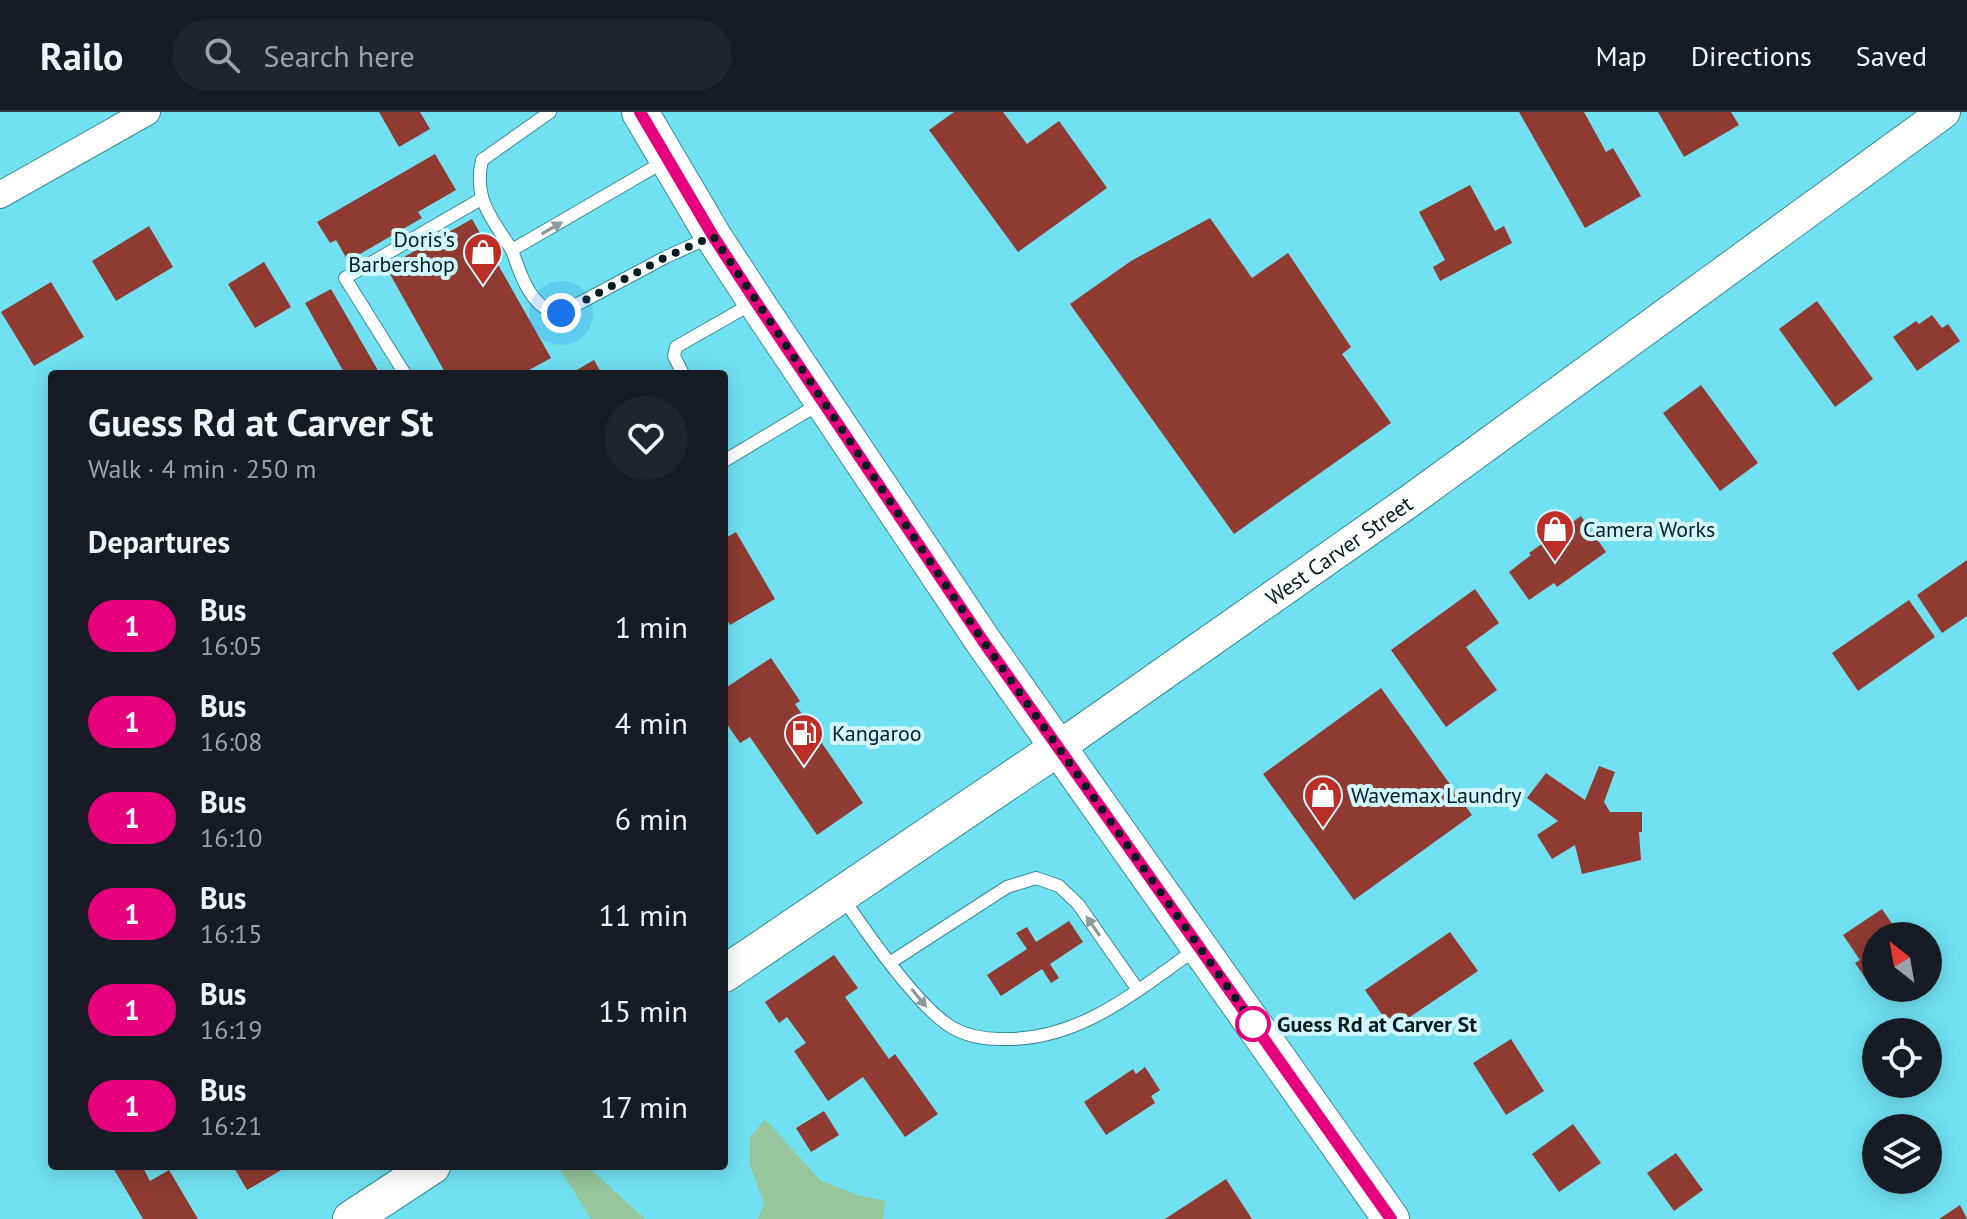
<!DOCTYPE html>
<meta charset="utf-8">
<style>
:root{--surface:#171b24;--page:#20242c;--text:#f1f3f6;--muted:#9ea1a6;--line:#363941}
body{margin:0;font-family:"PT Sans",sans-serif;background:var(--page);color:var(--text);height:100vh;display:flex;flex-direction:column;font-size:30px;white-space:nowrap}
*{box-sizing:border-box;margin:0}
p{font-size:26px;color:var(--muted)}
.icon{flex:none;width:44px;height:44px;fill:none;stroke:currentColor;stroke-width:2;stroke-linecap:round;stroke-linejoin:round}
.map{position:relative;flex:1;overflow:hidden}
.details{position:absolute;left:48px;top:258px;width:680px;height:800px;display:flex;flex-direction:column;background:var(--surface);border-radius:8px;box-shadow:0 4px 20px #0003}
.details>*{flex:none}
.badge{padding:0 16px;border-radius:26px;font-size:28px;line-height:52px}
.needle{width:52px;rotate:329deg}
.controls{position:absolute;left:1862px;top:810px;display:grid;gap:16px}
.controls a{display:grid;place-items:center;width:80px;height:80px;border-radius:50%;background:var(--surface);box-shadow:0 4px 20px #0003;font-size:40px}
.you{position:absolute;width:40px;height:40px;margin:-20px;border:6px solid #fff;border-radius:50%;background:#1a73e8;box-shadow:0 0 0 12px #1a73e833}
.map>.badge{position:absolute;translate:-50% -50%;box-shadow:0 0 0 4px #fff}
h2{padding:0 40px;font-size:30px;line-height:72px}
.round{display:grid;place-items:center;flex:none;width:84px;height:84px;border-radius:42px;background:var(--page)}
.headline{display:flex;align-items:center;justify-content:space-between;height:136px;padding:0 40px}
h1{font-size:38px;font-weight:800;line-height:60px}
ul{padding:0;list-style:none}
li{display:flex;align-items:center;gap:24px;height:96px;padding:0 40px}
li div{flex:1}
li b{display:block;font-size:30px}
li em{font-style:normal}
li .badge{min-width:88px;font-weight:700;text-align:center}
header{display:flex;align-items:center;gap:48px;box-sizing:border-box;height:112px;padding:0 40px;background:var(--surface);border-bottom:2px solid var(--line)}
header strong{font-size:38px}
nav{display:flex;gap:44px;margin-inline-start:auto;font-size:28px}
.search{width:560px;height:72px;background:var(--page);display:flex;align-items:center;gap:20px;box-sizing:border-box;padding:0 28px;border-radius:44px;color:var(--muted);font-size:30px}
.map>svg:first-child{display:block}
.green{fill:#95c69c}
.building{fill:#8f3b32}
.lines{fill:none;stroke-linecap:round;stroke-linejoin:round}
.service-casing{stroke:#348b98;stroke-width:14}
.minor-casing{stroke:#348b98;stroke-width:28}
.tertiary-casing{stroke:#348b98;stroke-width:34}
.secondary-casing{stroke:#348b98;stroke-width:38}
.service{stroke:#fff;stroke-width:12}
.minor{stroke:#fff;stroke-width:26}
.tertiary{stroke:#fff;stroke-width:32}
.secondary{stroke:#fff;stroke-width:36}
.oneway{fill:#8e999b}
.line-casing{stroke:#fff;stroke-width:18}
.line{stroke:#e6007e;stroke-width:12}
.walk{stroke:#051d21;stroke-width:8;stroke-dasharray:0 14.4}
.stop-dot{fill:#fff;stroke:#e6007e;stroke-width:4}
.labels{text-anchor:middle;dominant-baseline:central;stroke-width:8;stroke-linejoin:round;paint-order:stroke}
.poi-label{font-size:22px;fill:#051d21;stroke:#cff7fd;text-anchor:start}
.street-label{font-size:22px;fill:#051d21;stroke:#cff7fd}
.stop-label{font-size:22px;font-weight:bold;fill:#051d21;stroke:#cff7fd;text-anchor:start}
</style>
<header>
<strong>Railo</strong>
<div class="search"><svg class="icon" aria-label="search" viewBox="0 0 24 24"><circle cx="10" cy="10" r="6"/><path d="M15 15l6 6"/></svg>Search here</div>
<nav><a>Map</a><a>Directions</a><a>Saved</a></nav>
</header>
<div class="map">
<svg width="1967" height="1107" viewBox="0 0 1967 1107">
<rect width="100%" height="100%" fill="#71e1f2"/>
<g class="green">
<polygon points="765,1007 820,1068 858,1083 885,1089 883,1107 758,1107 764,1092 750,1053 750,1025"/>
<polygon points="558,1054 587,1054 645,1107 591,1107"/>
</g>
<g class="building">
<polygon points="379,0 420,0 430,17 399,35"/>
<polygon points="954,0 1003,0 1027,32 1059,9 1107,76 1018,140 929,18"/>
<polygon points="1519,0 1584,0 1606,40 1613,36 1641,84 1585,116"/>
<polygon points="1658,0 1731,0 1739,13 1684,45"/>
<polygon points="435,42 456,78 418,100 422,106 348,149 336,128 330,131 317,110"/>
<polygon points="1470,73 1495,119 1504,114 1512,131 1440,169 1433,155 1445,148 1419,100"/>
<polygon points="1210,106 1252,166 1288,141 1351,235 1342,242 1391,311 1234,422 1070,192 1131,149"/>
<polygon points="472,107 551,246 522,262 446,262 386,155"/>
<polygon points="149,114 173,155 116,189 92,149"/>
<polygon points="264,150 291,195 255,216 228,172"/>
<polygon points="51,170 84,225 34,254 1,200"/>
<polygon points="331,177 380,262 345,262 305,191"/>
<polygon points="1817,189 1873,267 1835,295 1779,217"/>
<polygon points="1932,203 1942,216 1948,212 1960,229 1917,259 1893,225 1916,209 1919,212"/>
<polygon points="594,248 602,262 570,262"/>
<polygon points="1701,273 1758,351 1720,379 1663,301"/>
<polygon points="1581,404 1606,440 1557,475 1554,471 1529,488 1509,460 1531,443 1529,441"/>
<polygon points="736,420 775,487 730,513 724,503 724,427"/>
<polygon points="1967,448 1967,504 1942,521 1917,483"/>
<polygon points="1475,477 1499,511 1466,535 1497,578 1446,615 1391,538"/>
<polygon points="1909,488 1935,525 1858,579 1832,541"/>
<polygon points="771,546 800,589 795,592 863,691 817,723 750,625 740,631 724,608 724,577"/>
<polygon points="1381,576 1472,703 1354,788 1263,662"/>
<polygon points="1599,654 1615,660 1604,690 1610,700 1642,700 1642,720 1639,720 1641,748 1582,762 1575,733 1552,747 1537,723 1558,709 1527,686 1546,661 1585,688"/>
<polygon points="1882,797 1899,822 1904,819 1908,824 1876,824 1876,869 1870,873 1855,851 1860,848 1843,823"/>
<polygon points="1069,809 1083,830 1050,852 1059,866 1051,871 1042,857 1001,884 987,863 1027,837 1016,821 1027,815 1036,830"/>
<polygon points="1450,820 1478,859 1392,917 1365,878"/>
<polygon points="834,843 858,876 845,885 889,947 895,942 938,1002 905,1025 863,965 828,989 794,939 806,931 787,905 779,911 765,890"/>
<polygon points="1511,927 1544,979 1506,1003 1473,951"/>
<polygon points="1145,955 1160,978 1151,984 1155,991 1106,1023 1084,990 1133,957 1136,962"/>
<polygon points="824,999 839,1023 811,1040 796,1016"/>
<polygon points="1573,1012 1601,1051 1559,1080 1532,1042"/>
<polygon points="1676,1041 1703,1078 1674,1099 1647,1061"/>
<polygon points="112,1054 142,1054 150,1069 169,1058 198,1107 143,1107"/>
<polygon points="233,1054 281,1054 283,1057 247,1078"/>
<polygon points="1226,1067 1252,1107 1165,1107"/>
<polygon points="1960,1093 1967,1107 1939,1107"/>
</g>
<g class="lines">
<g class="service-casing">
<g id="service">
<path d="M665 49 512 138C520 162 532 200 561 201L666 145 710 125"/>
<path d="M512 138C492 107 473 87 482 48L550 0"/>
<polyline points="405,262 345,166 481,87"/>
<polyline points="683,262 674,244 676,235 753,191"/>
<polyline points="724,349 819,292"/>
<path d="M843 786C866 820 919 897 953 916 967 924 985 927 1000 927 1078 930 1135 880 1196 837"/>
<polyline points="891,850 1007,775 1036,766 1059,774 1078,792 1138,878"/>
</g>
</g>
<g class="minor-casing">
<polyline id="minor" points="0,83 147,0"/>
</g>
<g class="tertiary-casing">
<g id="tertiary">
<path id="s1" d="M1059 635 1411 388 1944 0"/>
</g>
</g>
<g class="secondary-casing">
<g id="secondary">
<polyline points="640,0 713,124 756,190 983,529 1391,1107"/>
<polyline points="724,862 1059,635"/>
<polyline points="351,1107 432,1054"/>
</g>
</g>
<use href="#service" class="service"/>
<use href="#minor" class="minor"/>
<use href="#tertiary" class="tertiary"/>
<use href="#secondary" class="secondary"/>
</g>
<defs><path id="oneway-solid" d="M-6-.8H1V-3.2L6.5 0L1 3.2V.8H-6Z" transform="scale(2)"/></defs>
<g class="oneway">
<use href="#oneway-solid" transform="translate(552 116) rotate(-30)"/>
<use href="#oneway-solid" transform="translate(1093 814) rotate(-125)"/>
<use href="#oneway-solid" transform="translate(919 886) rotate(51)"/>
</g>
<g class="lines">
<g class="line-casing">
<polyline id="line" points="640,0 713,124 756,190 983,529 1391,1107"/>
</g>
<use href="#line" class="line"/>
<polyline class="walk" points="561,201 666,145 713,124 983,529 1260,921 1253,912"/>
</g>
<defs>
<g id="shop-pin" transform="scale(2)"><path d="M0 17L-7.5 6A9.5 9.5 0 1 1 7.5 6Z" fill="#bd2f26" stroke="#cff7fd"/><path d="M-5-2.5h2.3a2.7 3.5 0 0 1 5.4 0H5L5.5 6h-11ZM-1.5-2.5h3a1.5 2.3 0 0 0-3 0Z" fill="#fff"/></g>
<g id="fuel-pin" transform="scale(2)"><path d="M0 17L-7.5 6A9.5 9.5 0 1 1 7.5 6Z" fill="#bd2f26" stroke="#cff7fd"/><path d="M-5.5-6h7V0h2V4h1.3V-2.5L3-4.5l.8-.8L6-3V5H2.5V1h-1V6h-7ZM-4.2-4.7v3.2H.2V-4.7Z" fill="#fff"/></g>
</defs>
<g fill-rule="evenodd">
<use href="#shop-pin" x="483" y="140"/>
<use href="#shop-pin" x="1555" y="417"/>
<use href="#fuel-pin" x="804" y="621"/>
<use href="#shop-pin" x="1323" y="683"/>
</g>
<circle class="stop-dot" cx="1253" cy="912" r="16"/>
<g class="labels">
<g class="poi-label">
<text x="455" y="127" text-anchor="end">Doris's<tspan x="455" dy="25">Barbershop</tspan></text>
<text x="1583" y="417">Camera Works</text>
<text x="832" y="621">Kangaroo</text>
<text x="1351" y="683">Wavemax Laundry</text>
</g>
<g class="street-label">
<text stroke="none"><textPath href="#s1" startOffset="342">West Carver Street</textPath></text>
</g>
<g class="stop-label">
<text x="1277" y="912">Guess Rd at Carver St</text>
</g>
</g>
</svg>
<div class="controls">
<a><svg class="needle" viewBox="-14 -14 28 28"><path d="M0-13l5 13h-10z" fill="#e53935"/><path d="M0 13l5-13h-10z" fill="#9ea1a6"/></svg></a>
<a><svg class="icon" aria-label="locate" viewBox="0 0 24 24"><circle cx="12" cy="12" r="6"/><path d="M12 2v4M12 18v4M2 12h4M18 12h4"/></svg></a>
<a><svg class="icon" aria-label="layers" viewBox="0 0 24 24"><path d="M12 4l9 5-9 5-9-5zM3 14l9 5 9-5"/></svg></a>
</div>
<div class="you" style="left:561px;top:201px"></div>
<section class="details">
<div class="headline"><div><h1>Guess Rd at Carver St</h1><p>Walk · 4 min · 250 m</p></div><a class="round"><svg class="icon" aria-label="heart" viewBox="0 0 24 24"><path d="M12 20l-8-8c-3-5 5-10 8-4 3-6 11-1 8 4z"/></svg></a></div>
<h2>Departures</h2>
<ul>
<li><span class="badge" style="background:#e6007e;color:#fff">1</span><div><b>Bus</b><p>16:05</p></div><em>1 min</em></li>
<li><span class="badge" style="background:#e6007e;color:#fff">1</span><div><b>Bus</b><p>16:08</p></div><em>4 min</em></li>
<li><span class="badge" style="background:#e6007e;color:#fff">1</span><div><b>Bus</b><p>16:10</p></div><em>6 min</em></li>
<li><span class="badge" style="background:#e6007e;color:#fff">1</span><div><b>Bus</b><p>16:15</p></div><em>11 min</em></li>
<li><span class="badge" style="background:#e6007e;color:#fff">1</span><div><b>Bus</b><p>16:19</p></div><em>15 min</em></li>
<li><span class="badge" style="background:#e6007e;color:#fff">1</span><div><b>Bus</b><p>16:21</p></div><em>17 min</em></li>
</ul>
</section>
</div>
